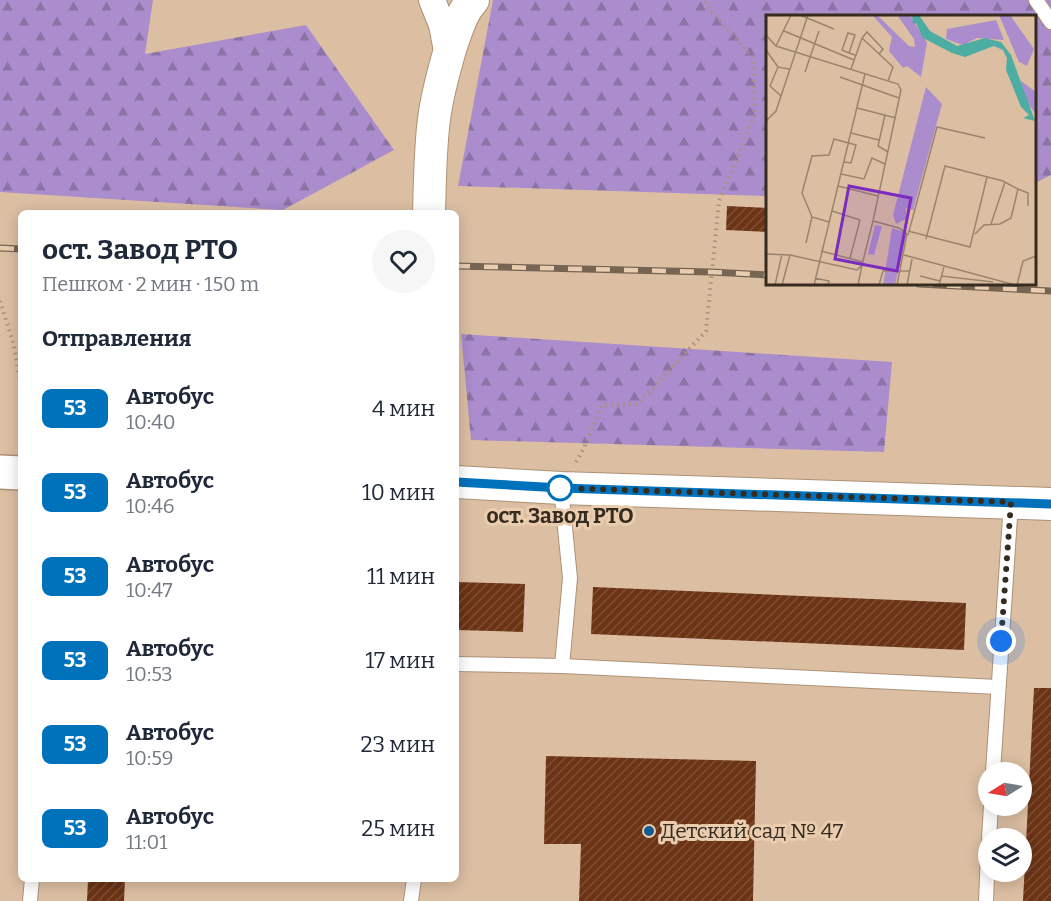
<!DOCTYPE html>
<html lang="ru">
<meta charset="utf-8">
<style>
:root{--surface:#fff;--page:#f6f6f7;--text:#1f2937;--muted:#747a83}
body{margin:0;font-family:Bitter,serif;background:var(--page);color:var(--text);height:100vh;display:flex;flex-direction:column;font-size:22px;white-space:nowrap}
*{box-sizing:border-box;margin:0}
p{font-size:20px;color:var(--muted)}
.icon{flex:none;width:33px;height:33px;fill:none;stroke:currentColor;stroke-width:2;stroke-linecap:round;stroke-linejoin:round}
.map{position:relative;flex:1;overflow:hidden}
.panel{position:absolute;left:18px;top:210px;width:441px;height:672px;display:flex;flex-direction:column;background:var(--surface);border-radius:9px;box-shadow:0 3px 15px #0003}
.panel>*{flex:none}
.badge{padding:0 12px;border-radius:9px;font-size:21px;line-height:39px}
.needle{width:39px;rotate:259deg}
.controls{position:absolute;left:978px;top:762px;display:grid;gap:12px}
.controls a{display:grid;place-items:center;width:54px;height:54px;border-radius:50%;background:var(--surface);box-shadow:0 3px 15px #0003;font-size:30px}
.you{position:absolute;width:30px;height:30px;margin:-15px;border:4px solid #fff;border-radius:50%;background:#1a73e8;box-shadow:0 0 0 9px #1a73e833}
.map>.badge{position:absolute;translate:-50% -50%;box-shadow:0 0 0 3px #fff}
h2{padding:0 24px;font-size:22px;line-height:54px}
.round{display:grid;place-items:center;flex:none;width:63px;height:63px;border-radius:32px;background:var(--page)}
.head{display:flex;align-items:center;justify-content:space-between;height:102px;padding:0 24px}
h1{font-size:28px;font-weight:700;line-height:45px}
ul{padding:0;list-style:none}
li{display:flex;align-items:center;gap:18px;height:84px;padding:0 24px}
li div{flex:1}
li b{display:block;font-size:22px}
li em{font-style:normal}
li .badge{min-width:66px;font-weight:700;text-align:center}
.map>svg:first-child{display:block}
.forest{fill:url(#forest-firs)}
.building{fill:url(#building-hatch)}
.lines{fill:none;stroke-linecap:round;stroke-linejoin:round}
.service-casing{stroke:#ad9176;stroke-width:16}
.minor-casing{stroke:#ad9176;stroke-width:28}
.tertiary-casing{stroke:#ad9176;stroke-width:34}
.secondary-casing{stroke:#ad9176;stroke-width:36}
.path{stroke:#a9927b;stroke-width:4;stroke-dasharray:1.5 4.5;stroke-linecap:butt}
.service{stroke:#fff;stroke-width:14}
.minor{stroke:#fff;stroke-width:26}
.tertiary{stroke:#fff;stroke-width:32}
.secondary{stroke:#fff;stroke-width:33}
.rail-casing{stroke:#776553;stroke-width:7}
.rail{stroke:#eaccaf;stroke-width:4.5;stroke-dasharray:14;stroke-linecap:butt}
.line-casing{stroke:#fff;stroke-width:14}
.line{stroke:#0072bc;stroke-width:9}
.walk{stroke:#362b1f;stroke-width:6;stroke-dasharray:0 10.8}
.stop-dot{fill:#fff;stroke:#0072bc;stroke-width:3}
.poi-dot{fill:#125b8f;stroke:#eaccaf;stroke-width:2}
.labels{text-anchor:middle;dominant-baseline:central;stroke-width:6;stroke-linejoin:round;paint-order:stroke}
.stop-label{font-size:21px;font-weight:bold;fill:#362b1f;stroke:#eaccaf}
.poi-label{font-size:21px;fill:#362b1f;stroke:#eaccaf;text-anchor:start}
.inset-road{fill:none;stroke:#9a846e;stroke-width:1.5}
.view{fill:#7b2cbf;fill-opacity:0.15;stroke:#7b2cbf;stroke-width:3}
.inset-edge{fill:none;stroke:#362b1f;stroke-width:3}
</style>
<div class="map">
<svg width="1051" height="901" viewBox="0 0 1051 901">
<defs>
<pattern id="forest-firs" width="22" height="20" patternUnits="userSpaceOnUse" patternTransform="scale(1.5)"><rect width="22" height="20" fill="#ab8ccd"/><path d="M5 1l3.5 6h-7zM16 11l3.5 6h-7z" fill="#8c73a6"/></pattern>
<pattern id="building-hatch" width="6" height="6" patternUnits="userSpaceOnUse" patternTransform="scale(1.5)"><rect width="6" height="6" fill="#6c3315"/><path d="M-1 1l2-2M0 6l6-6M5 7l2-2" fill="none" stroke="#7d4f36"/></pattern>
</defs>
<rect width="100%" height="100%" fill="#dcbfa3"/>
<g class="forest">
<polygon points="0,0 153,0 145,54 306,25 394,150 283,210 0,192"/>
<polygon points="493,0 1051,0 1051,175 1035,183 1034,16 768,16 767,196 458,186"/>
<polygon points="461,334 892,362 884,452 471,440"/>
</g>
<g class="building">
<polygon points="727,206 768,208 768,232 726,230"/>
<polygon points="456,582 525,584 523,632 456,630"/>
<polygon points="593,587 966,603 964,650 591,634"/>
<polygon points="1034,688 1051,688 1051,901 1023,901"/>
<polygon points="546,756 756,761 753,901 579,901 581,844 544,844"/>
<polygon points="88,879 125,879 124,901 87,901"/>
</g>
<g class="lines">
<g class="service-casing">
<g id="service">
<polyline points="1036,0 1051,22"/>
<polyline points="561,488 570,578 562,666"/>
<polyline points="456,664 562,666 998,687"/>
<polyline points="993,772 1011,502"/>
<polyline points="989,838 991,806"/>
<polyline points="30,901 32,879"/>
<polyline points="411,901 414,879"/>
<polyline points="986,901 988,854"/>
</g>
</g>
<g class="minor-casing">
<polyline id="minor" points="432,0 442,25 448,56"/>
</g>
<g class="tertiary-casing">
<g id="tertiary">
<path d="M429 213C430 182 430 150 434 119 437 95 444 70 451 46 457 30 461 13 473 0"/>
<polyline points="456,482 561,488 1051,504"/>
</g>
</g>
<g class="secondary-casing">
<polyline id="secondary" points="0,472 21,473"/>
</g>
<g class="path">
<polyline points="0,301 14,345 19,376 21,383"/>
<polyline points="576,462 583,450 602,405 638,404 706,331 719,201 755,115 753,58 702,0"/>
</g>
<use href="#service" class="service"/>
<use href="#minor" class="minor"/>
<use href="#tertiary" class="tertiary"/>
<use href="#secondary" class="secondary"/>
<g class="rail-casing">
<g id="rail">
<polyline points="0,248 21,249"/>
<polyline points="456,266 711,272 768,275"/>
<polyline points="919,284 1051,291"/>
</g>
</g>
<use href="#rail" class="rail"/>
</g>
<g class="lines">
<g class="line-casing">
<polyline id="line" points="456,482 561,488 1051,504"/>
</g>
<use href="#line" class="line"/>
<polyline class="walk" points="560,488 1011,502 1001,641"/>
</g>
<circle class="stop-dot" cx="560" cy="488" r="12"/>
<circle class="poi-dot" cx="649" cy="831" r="6"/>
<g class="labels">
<g class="stop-label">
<text x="560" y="516">ост. Завод РТО</text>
</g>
<g class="poi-label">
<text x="661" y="831">Детский сад № 47</text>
</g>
</g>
<g transform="translate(766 15)">
<rect width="270" height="270" fill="#dcbfa3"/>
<path d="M131 0H144L161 28 155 62 141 51 137 53 123 36 126 22 107 1H112L143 31 149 32 148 24ZM233 0H244L268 34 261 51 253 47ZM230 5 238 25 211 23 197 30 180 24 181 14ZM255 66 270 77V99L259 85Z" fill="#ab8ccd"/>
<path d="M160 72 176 89 147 195 140 193V204L130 209 127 200ZM109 210 116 211 108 240 102 239ZM126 213 141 218 129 270H117Z" fill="#ab8ccd"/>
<path d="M146 0H153L164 16 191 31 219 23 235 27 245 40 269 106 257 103 263 100 255 92 240 55 241 43 237 35 228 31 199 42 186 38 157 23 150 8 147 9Z" fill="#4dada3"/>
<path class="inset-road" d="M34 0 68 14M18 16 88 45M0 20 10 31 132 69 135 75 107 206M96 23 101 17 117 34 113 39M10 31 25 0M0 35 12 52M83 38 76 35 82 18 89 20 83 38 89 40M85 54 96 23 127 52 122 66M39 57 53 16M74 62 133 83M15 81 4 71 12 52 23 54M91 93 130 103M119 100 112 131 122 137M0 106 10 96 42 0M85 118 113 125M75 159 98 164 106 143 119 149M72 171 112 181M252 174 262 178V191M66 196 94 205 84 243M63 207 46 202 36 178 46 141 63 140 68 124 90 130 85 148 78 147M225 209 239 167M142 216 204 232 221 162M142 220 171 112 219 123M160 224 179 151 237 166 252 174 245 203 234 209 218 210 209 219M40 228 46 202M55 236 97 247M0 239 24 240 91 255 96 250 107 206 133 213 141 219 131 270M138 240 249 270M154 261 174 266M175 261 227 267M49 263 63 266 62 270M9 270 16 239M16 270 24 240M48 270 99 59M92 270 96 250M113 270 117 256H143M141 270 146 244M173 270 178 252M251 270 257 246 270 241"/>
<path class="view" d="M83 171 145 183 131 256 69 244Z"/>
<rect width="270" height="270" class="inset-edge"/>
</g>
</svg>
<div class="controls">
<a><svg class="needle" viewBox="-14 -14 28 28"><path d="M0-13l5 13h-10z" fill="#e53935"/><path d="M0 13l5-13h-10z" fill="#747a83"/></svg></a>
<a><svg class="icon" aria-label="layers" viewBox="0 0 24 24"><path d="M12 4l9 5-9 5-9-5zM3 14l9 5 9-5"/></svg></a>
</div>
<div class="you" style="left:1001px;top:641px"></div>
<section class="panel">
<div class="head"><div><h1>ост. Завод РТО</h1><p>Пешком · 2 мин · 150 m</p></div><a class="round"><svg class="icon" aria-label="heart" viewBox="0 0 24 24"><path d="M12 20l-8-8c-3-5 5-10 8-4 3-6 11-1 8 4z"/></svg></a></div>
<h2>Отправления</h2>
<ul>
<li><span class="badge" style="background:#0072bc;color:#fff">53</span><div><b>Автобус</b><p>10:40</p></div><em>4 мин</em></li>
<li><span class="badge" style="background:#0072bc;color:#fff">53</span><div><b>Автобус</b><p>10:46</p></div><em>10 мин</em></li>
<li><span class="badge" style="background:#0072bc;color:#fff">53</span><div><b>Автобус</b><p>10:47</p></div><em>11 мин</em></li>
<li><span class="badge" style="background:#0072bc;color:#fff">53</span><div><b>Автобус</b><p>10:53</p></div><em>17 мин</em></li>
<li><span class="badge" style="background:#0072bc;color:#fff">53</span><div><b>Автобус</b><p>10:59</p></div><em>23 мин</em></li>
<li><span class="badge" style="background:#0072bc;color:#fff">53</span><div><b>Автобус</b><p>11:01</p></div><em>25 мин</em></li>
</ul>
</section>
</div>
